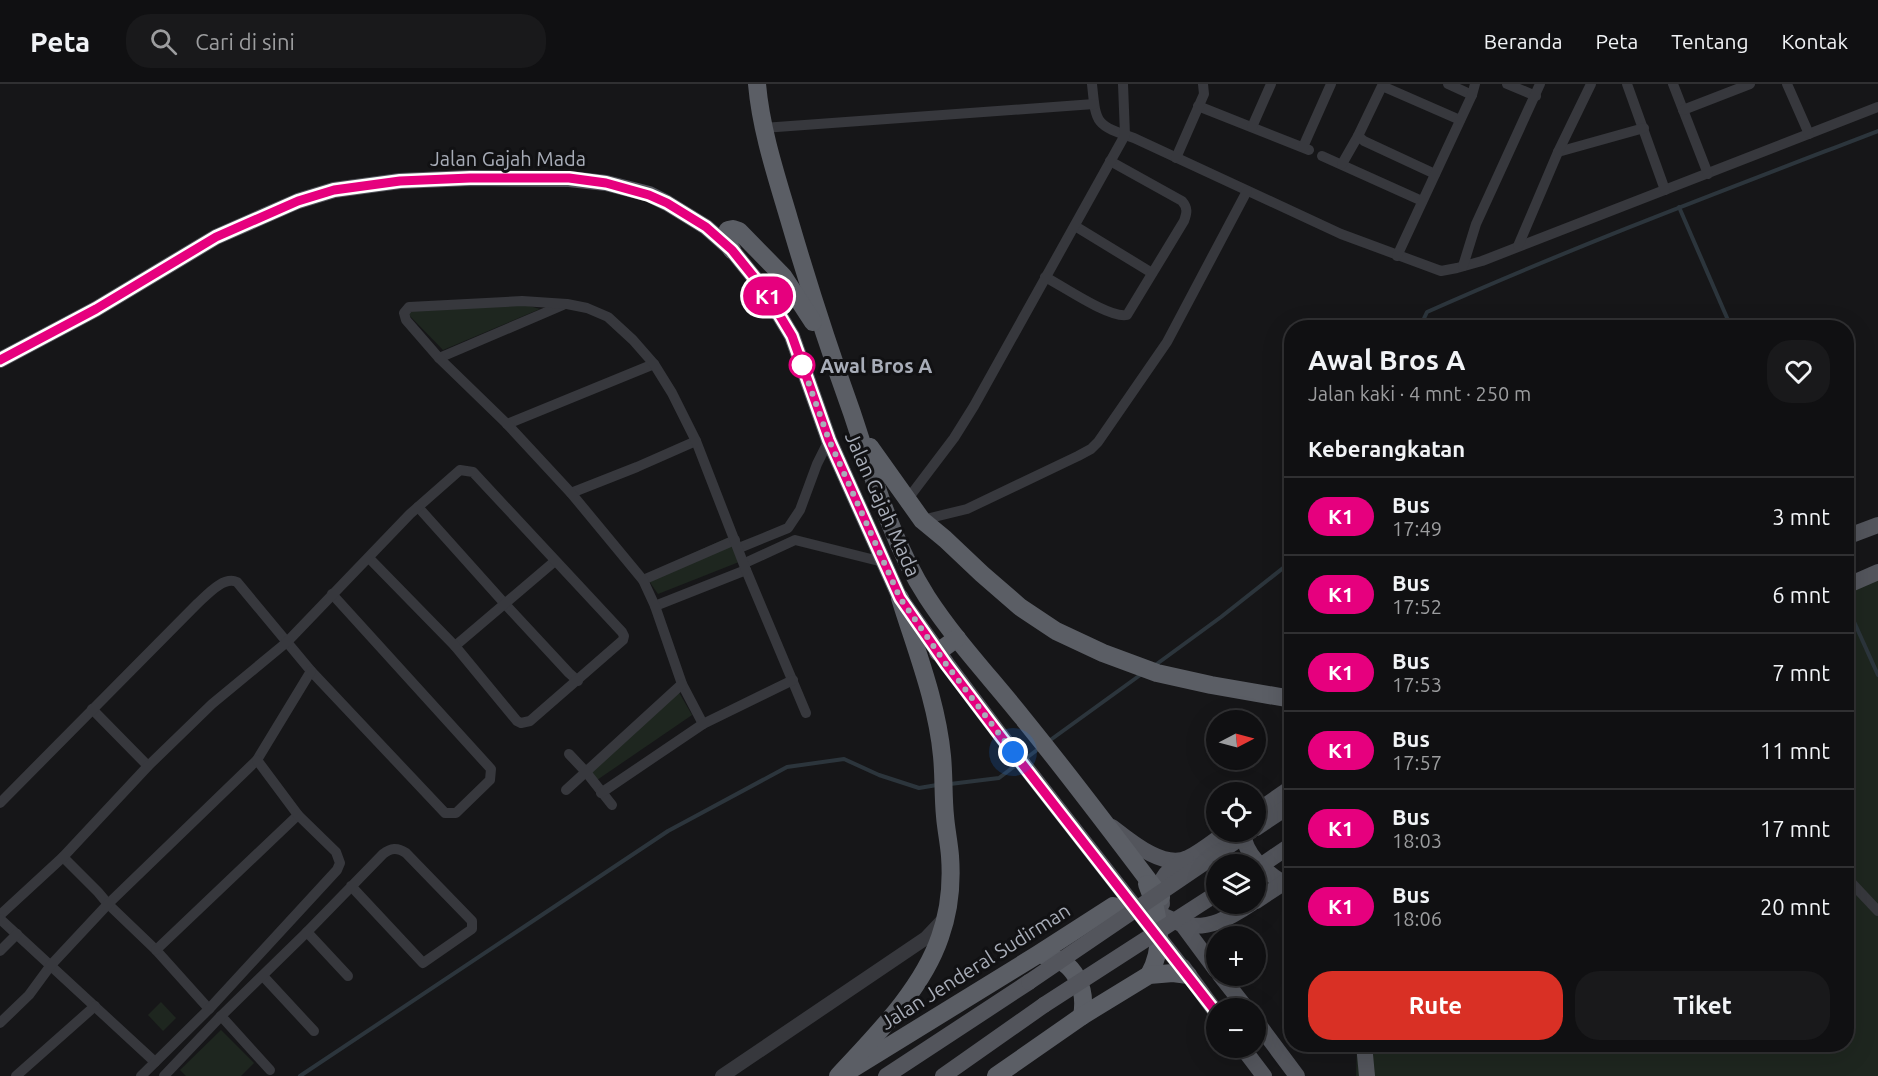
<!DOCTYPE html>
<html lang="id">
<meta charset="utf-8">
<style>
:root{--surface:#101012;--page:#19191b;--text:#f1f3f6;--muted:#9c9d9f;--line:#303032;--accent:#d93025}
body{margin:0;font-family:Ubuntu,sans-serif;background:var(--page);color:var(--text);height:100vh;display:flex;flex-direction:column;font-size:22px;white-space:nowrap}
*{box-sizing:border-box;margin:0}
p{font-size:20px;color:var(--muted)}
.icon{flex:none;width:33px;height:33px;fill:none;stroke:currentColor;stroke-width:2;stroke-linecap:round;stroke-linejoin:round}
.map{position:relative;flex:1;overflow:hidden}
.drawer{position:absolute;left:1284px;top:236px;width:570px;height:732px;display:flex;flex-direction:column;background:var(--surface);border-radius:24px;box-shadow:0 6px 24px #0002,0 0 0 2px var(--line)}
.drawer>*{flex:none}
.badge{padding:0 12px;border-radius:20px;font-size:21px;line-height:39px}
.needle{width:39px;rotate:84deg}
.controls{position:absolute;left:1206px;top:626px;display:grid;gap:12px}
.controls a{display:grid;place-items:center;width:60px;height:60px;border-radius:50%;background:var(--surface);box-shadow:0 6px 24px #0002,0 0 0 2px var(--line);font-size:30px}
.you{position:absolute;width:30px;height:30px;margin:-15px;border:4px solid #fff;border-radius:50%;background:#1a73e8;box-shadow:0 0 0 9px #1a73e833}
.map>.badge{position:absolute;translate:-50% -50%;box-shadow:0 0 0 3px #fff}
h2{padding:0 24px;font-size:22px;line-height:54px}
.round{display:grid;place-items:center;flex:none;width:63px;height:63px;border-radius:24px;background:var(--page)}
.overview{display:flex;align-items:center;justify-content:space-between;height:102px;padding:0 24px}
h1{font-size:28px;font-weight:600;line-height:45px}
.cta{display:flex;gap:12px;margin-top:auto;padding:12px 24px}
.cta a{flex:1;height:69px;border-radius:24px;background:var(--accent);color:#fff;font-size:24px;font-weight:600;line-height:69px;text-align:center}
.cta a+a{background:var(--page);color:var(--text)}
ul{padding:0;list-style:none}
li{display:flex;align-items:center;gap:18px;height:78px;padding:0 24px;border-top:2px solid var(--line)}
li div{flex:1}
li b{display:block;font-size:22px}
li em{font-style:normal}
li .badge{min-width:66px;font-weight:700;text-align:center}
header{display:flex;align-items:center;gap:36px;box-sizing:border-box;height:84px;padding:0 30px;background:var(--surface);border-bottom:2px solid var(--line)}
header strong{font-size:28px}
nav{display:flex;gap:33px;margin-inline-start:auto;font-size:21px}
.search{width:420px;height:54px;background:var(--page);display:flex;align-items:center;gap:15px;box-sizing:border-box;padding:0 21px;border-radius:24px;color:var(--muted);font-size:22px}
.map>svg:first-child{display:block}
.green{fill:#1e261f}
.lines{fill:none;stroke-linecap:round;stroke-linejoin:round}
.stream{stroke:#2c353c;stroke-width:4}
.minor{stroke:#37383d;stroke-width:10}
.tertiary{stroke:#37383d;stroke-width:14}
.primary{stroke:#53555c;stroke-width:16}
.trunk{stroke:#5b5e65;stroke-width:18}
.primary-bridge{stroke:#53555c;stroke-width:16}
.line-casing{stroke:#fff;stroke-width:14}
.line{stroke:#e6007e;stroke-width:9}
.walk{stroke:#a8adb8;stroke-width:6;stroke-dasharray:0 10.8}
.stop-dot{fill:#fff;stroke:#e6007e;stroke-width:3}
.labels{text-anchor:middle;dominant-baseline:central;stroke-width:6;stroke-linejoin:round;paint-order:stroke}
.street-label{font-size:20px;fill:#a8adb8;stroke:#111113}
.stop-label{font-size:20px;font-weight:bold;fill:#a8adb8;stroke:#111113;text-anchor:start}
</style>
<header>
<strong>Peta</strong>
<div class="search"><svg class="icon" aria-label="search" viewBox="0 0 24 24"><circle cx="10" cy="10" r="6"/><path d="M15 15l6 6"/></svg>Cari di sini</div>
<nav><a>Beranda</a><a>Peta</a><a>Tentang</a><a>Kontak</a></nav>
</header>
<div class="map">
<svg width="1878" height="992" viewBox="0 0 1878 992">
<rect width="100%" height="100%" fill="#161618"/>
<g class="green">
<polygon points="526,221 540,225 443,266 408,230 413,226"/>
<polygon points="729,453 739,478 658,510 645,491"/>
<polygon points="1878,488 1878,992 1356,992 1357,960 1846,960 1847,502"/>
<polygon points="677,605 692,631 597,696 589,685"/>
<polygon points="161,918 176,934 163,947 148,931"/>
<polygon points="221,946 254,979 241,992 186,992 180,986"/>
</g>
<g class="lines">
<g class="stream">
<polyline points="1679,123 1731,243"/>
<path d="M1420 243 1427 228C1575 162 1727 105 1878 47"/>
<polyline points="1846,520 1878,591"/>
<polyline points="1154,582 1221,533 1292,477"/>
<polyline points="1049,657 1143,589"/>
<polyline points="1025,675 1041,663"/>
<polyline points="950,700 999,694 1016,681"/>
<polyline points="300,992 668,747 787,683 844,675 879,691 919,704 937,701"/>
</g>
<g class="minor">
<path d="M1092 0C1096 40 1095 41 1134 54L1341 150 1441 187 1457 184 1482 177 1878 23"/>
<polyline points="1448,0 1472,11"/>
<polyline points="1507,0 1536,12"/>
<polyline points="1627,0 1665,106"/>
<polyline points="1673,0 1708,90"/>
<polyline points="1787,0 1809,50"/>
<polyline points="1198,22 1309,66"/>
<polyline points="1683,26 1750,0"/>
<polyline points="1252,43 1271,0"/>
<polyline points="763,44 1094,20"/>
<polyline points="1303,63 1331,0"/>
<polyline points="1558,68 1644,44"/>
<polyline points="1322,72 1422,117"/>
<polyline points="1176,74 1204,10 1203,0"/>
<polyline points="1342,80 1358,52"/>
<polyline points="1435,90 1364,57 1358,52 1382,2 1460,36"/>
<polyline points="1075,142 1152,189"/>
<polyline points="1518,162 1558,68 1591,0"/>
<polyline points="1397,172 1472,11 1475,0"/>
<polyline points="1463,182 1476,140 1540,0"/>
<path d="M1045 193C1063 202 1110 235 1127 231L1184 137C1187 129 1188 124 1182 117L1110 77"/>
<polyline points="439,274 563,221"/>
<polyline points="507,340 654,280"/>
<polyline points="571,409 637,383 696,357"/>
<polyline points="907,416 954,354 974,322 1125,51 1123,0"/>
<polyline points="418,423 505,520 569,589 578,597"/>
<polyline points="922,436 967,425 1078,372 1091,365 1098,358 1167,258 1247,107"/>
<polyline points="739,464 788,444 800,426 817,380 829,356"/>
<polyline points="745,479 795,456 883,478"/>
<polyline points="643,496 735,456"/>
<polyline points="655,522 746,486"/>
<polyline points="455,562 555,477"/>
<polyline points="92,625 148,682"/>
<polyline points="703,640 682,600 655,522 643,496 571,409 507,340 439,274 406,236 404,229 409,223 522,217 567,220 587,224 608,233 633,256 654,280 672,309 696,357 746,486 806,629"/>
<polyline points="569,670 586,688 612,721"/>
<polyline points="566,706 682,600"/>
<polyline points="601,709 703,640 793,596"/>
<path d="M0 719 197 520C207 511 223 492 237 498L311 587 445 729H456L490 696 491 685 332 510"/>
<polyline points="63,773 98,808 108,820 156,866 209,925"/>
<polyline points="1846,793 1878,827"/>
<polyline points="0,831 63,773 148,682 212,620 287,558 410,430 460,386 473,388 622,548 624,552 623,556 530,637 521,639 517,637 455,562 369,474"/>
<polyline points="0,835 155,978"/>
<polyline points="307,848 348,892"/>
<polyline points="156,866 298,731"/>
<polyline points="0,867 17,850"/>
<polyline points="263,892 314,947"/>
<polyline points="221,932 270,986"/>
<polyline points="0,939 29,911 51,881 108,820 257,676 311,587"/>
<polyline points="16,992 95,922"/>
<polyline points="141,992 209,925 337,786 340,779 336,768 298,731 257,676"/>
<path d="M164 992 221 932 307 848 383 770C391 764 397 763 406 769L472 837V845L423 879 351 802"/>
</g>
<polyline class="tertiary" points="722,992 926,854 944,835"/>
<g class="primary">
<polyline points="0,276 96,225 216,153 298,117 334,106 400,97 470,94 569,95 606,99 649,110 667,119 706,143 732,166 765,207 792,252 829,356 900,514 947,580 1002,653 1188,891"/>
<polyline points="1846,453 1878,441"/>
<polyline points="1846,502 1878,488"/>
<polyline points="1256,728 1292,703"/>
<path d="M1112 743C1130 757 1164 786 1188 774 1202 767 1215 756 1228 747"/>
<polyline points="1256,744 1292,720"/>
<path d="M1242 747C1246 772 1263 786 1283 799"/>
<polyline points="1256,817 1291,794"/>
<path d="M1162 820C1159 790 1163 791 1186 775"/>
<path d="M1164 832C1170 834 1176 838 1182 840 1208 847 1231 833 1252 819"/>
<polyline points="1179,836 1216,886"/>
<polyline points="1183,883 1216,928"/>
<polyline points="1220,891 1246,924"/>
<polyline points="1256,937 1297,992"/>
<polyline points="1364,960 1367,992"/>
<polyline points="1242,963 1264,992"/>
<polyline points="886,992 1029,898"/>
<polyline points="943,992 1044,921"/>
</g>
<g class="trunk">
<path d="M757 0C761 46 776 91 789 135 808 200 829 265 852 329 873 392 891 457 927 513 955 556 990 593 1022 633 1070 692 1115 752 1161 813"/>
<path d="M732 166C728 160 723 153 728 146L733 145 739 147 783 192 813 238"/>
<polyline points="870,363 922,436 945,455 982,490 1020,523 1056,547 1103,569 1157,589 1211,601 1292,615"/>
<polyline points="938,568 957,554"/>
<path d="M1147 800C1159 829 1165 863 1149 891"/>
<path d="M1045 872C1075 876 1087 905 1082 932"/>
<polyline points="852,985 1037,871 1113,822 1136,827"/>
<path d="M838 992C875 952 922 906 940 853 949 828 952 799 950 772 949 759 946 745 945 732 943 712 944 692 942 672 937 618 916 566 900 514"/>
<polyline points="996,992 1082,932 1149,891 1173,889 1188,891"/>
</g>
<g class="primary-bridge">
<polyline points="1256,785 1291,761"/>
<polyline points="1029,898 1251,747"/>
<polyline points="1044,921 1216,810"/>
</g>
</g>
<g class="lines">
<g class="line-casing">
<polyline id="line" points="0,276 96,225 216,153 298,117 334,106 400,97 470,94 569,94 606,99 649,111 667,119 706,143 732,166 765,207 792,252 829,356 900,514 946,580 1002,654 1216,928"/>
</g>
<use href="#line" class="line"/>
<polyline class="walk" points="802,281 800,275 829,356 900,514 946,580 1013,668"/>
</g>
<circle class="stop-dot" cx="802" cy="281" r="12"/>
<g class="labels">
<g class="street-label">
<text x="508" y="74">Jalan Gajah Mada</text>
<text transform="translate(883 420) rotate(66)">Jalan Gajah Mada</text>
<text transform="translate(975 882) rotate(-32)">Jalan Jenderal Sudirman</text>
</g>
<g class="stop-label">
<text x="820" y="281">Awal Bros A</text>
</g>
</g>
</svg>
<div class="controls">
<a><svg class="needle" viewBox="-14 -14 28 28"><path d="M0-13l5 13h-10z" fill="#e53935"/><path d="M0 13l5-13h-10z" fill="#9c9d9f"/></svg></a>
<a><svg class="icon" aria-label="locate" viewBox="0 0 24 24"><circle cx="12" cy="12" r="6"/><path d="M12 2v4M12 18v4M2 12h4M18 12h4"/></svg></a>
<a><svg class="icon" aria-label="layers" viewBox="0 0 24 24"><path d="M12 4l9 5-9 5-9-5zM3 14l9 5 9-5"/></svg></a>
<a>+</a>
<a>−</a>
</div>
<div class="you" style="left:1013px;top:668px"></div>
<b class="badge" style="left:768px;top:212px;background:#e6007e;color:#fff">K1</b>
<section class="drawer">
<div class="overview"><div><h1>Awal Bros A</h1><p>Jalan kaki · 4 mnt · 250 m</p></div><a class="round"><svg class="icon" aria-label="heart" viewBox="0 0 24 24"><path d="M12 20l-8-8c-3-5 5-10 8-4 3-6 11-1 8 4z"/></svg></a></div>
<h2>Keberangkatan</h2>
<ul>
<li><span class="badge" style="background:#e6007e;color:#fff">K1</span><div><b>Bus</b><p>17:49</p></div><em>3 mnt</em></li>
<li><span class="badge" style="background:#e6007e;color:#fff">K1</span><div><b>Bus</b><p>17:52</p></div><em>6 mnt</em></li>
<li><span class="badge" style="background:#e6007e;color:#fff">K1</span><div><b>Bus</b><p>17:53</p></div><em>7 mnt</em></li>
<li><span class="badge" style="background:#e6007e;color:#fff">K1</span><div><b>Bus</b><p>17:57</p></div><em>11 mnt</em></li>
<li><span class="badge" style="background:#e6007e;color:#fff">K1</span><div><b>Bus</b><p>18:03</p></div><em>17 mnt</em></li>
<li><span class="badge" style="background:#e6007e;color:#fff">K1</span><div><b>Bus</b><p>18:06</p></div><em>20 mnt</em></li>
</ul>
<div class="cta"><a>Rute</a><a>Tiket</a></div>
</section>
</div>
